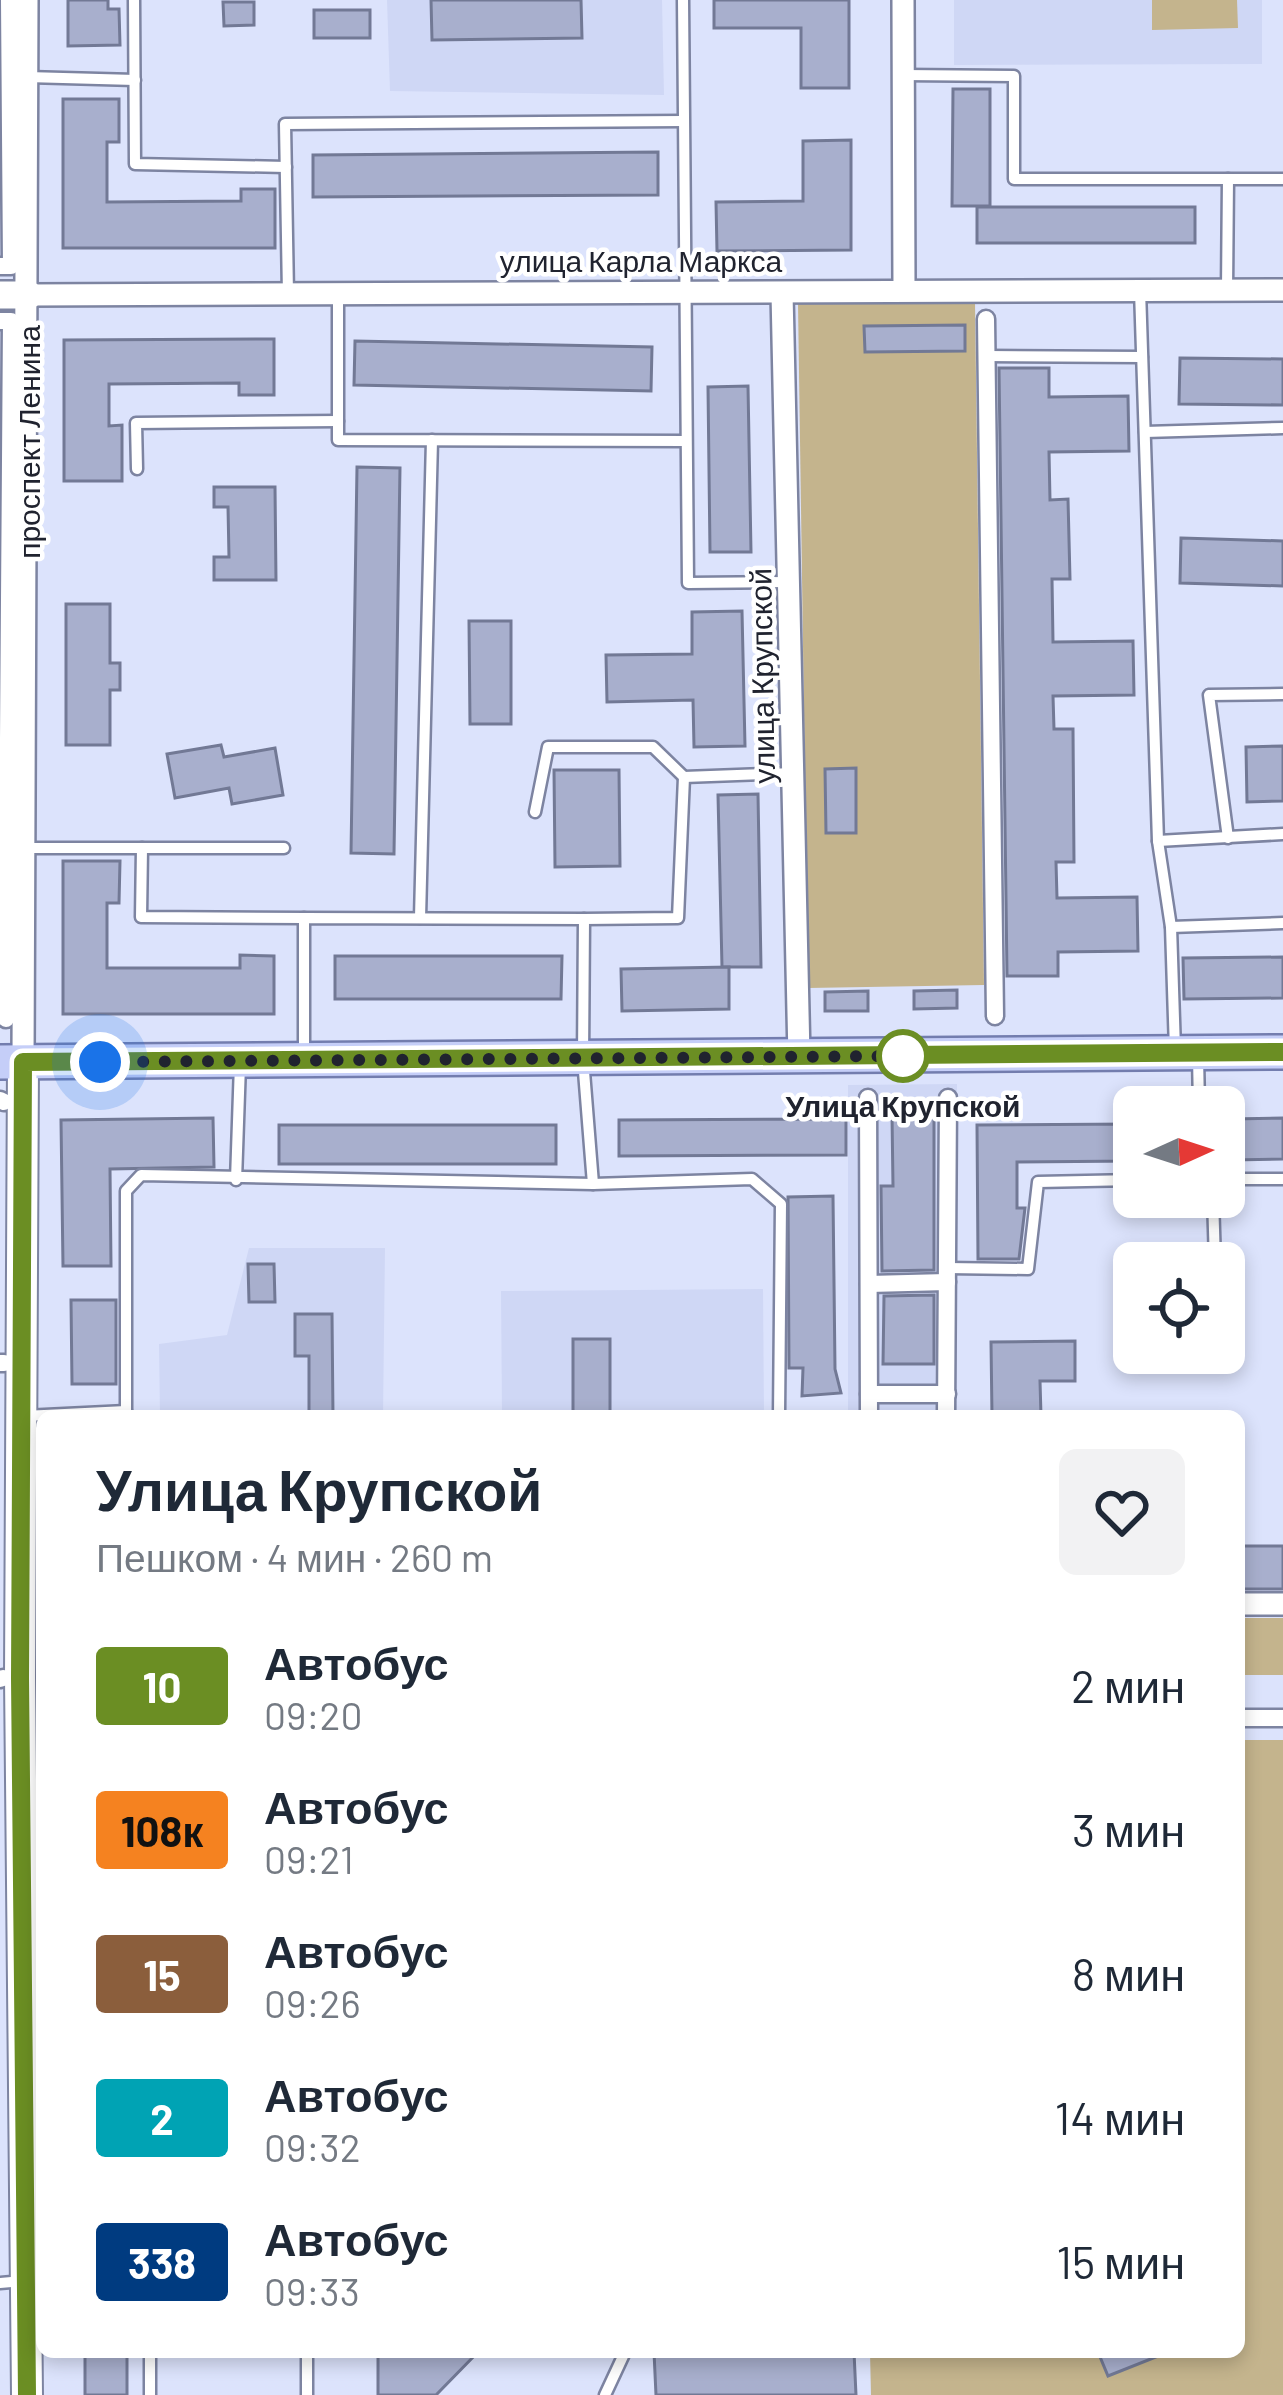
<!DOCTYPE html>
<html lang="ru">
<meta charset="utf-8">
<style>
:root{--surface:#fff;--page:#f2f2f3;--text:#1f2937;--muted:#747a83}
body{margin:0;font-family:Barlow,sans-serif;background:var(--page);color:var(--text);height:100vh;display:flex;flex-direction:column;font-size:45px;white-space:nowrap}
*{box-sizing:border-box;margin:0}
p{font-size:39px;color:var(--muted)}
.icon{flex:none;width:66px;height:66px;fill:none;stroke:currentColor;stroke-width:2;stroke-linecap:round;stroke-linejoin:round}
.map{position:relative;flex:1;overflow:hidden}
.side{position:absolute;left:36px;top:1410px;width:1209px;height:948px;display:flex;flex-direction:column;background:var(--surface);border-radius:18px;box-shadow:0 6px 18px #0003}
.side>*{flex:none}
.badge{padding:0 24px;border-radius:9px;font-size:42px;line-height:78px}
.needle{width:78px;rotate:87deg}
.fabs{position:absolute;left:1113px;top:1086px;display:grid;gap:24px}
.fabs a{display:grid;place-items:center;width:132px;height:132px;border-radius:18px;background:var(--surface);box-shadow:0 6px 18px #0003;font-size:60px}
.you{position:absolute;width:60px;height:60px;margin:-30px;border:9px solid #fff;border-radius:50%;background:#1a73e8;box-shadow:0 0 0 18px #1a73e833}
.map>.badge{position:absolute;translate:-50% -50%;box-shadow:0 0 0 6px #fff}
.round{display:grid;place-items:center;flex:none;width:126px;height:126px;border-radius:18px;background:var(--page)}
.overview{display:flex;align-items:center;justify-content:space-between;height:204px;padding:0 60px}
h1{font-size:57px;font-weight:700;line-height:90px}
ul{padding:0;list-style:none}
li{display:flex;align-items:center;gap:36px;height:144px;padding:0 60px}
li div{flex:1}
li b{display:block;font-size:45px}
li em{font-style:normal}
li .badge{min-width:132px;font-weight:700;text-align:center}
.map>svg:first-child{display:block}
.built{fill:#cfd7f5}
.green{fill:#c4b48d}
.building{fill:#a8afcd;stroke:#727995;stroke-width:3}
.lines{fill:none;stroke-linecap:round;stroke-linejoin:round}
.service-casing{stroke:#7d84a1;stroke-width:15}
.pedestrian-casing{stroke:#7d84a1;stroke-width:21}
.minor-casing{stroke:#7d84a1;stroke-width:26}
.tertiary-casing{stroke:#7d84a1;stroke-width:32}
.secondary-casing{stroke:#7d84a1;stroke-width:34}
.primary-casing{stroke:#737dae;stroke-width:38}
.service{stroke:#fff;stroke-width:10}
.pedestrian{stroke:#fff;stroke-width:16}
.minor{stroke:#fff;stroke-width:21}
.tertiary{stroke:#fff;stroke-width:27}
.secondary{stroke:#fff;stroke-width:30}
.primary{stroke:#c5cef8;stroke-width:33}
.line-casing{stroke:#fff;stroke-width:27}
.line{stroke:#6b8e23;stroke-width:18}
.walk{stroke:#20232f;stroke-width:12;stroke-dasharray:0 21.6}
.stop-dot{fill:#fff;stroke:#6b8e23;stroke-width:6}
.labels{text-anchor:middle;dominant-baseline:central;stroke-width:9;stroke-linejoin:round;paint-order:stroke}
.street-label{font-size:30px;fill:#20232f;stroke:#fff}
.stop-label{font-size:30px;font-weight:bold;fill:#20232f;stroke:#fff}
</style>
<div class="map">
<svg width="1283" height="2395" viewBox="0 0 1283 2395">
<rect width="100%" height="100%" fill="#dce3fc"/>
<g class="built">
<polygon points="387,0 662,0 664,95 390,91"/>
<polygon points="954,0 1262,0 1262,64 954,65"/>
<polygon points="957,1084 957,1416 848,1416 848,1085"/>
<polygon points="249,1248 385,1248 383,1416 160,1416 159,1344 227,1335"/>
<polygon points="763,1289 764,1416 502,1416 501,1291"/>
</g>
<g class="green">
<polygon points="1152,0 1237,0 1238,28 1152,30"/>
<polygon points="975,302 984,985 808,988 798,303"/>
<rect x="1239" y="1618" width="44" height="57"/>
<polygon points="1239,1740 1283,1740 1283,2395 871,2395 870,2352 1239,2352"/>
</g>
<g class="building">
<polygon points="68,0 108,0 108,9 119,9 120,45 68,46"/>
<polygon points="431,0 581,0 582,38 432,40"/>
<polygon points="714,0 849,0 849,88 801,88 801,28 714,28"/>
<polygon points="223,2 254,2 254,25 224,26"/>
<rect x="314" y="10" width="56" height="28"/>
<polygon points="953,89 990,89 990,206 952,206"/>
<polygon points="63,99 119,99 119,142 107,142 107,202 241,201 241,189 275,189 275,248 63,248"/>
<polygon points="851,140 851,250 717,251 716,202 803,201 803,141"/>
<polygon points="658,152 658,195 313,197 313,155"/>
<rect x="977" y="207" width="218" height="36"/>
<polygon points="965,325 965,351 865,352 864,326"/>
<polygon points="274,339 274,395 239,395 239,383 109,384 109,426 122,425 122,481 64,481 64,340"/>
<polygon points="355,341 652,347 651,391 354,385"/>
<polygon points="1180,358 1283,359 1283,405 1179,404"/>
<polygon points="999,368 1049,368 1049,397 1128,396 1129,451 1049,452 1050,500 1068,499 1070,579 1052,579 1053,642 1133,641 1134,695 1053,696 1054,729 1073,729 1074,862 1056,862 1057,898 1137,897 1138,951 1058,952 1058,976 1007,976"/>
<polygon points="748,386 751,552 710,552 708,387"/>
<polygon points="357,467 400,468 394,854 351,853"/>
<polygon points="214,487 275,487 276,580 214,580 214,557 229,557 228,507 214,507"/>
<polygon points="1181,538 1283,541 1283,586 1180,583"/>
<polygon points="66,604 110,604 110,663 120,663 120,690 110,690 110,745 66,745"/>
<polygon points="742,611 745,746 694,747 693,700 607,702 606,655 692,654 692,612"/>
<polygon points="469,621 511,621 511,724 470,724"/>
<polygon points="221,745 224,757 275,748 283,795 232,804 229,788 175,798 167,754"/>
<polygon points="1283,746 1283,801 1247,802 1246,747"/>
<polygon points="856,768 856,833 826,833 825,769"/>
<polygon points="554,770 619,770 620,866 555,867"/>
<polygon points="758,794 761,967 722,967 718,795"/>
<polygon points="63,861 120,861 119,903 107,903 107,968 240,968 240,955 274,956 274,1014 63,1014"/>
<polygon points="335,956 562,956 561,999 335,999"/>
<polygon points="1283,957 1283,998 1184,999 1183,958"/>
<polygon points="729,967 729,1009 622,1011 621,969"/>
<polygon points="957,990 957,1008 914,1009 914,991"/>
<polygon points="868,991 868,1011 825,1011 825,992"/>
<polygon points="934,1114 934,1270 882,1271 881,1186 893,1186 892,1115"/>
<polygon points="213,1118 214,1167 110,1169 111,1266 63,1266 61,1120"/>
<polygon points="1283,1118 1283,1159 1232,1160 1232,1119"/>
<polygon points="846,1119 846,1155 619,1156 619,1120"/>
<polygon points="1134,1124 1134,1161 1017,1162 1017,1208 1025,1208 1019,1259 978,1259 977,1125"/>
<rect x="279" y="1125" width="277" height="39"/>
<polygon points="833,1196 835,1369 841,1393 802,1396 803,1368 789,1368 788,1197"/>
<polygon points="248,1264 274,1264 275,1302 249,1302"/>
<polygon points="934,1295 934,1364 883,1364 884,1296"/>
<polygon points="71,1300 116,1300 116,1384 72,1384"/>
<polygon points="295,1314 332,1314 333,1416 309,1416 309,1356 295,1356"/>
<rect x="573" y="1339" width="37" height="77"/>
<polygon points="1075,1341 1075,1381 1040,1381 1041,1416 992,1416 991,1342"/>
<rect x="1239" y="1546" width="44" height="43"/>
<rect x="85" y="2352" width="42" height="43"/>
<polygon points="378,2352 478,2352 436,2395 378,2395"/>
<polygon points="654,2352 854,2352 856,2395 656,2395"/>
<polygon points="1098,2352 1166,2352 1166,2353 1108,2376"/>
</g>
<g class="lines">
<g class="service-casing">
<g id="service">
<polyline points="134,0 135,164 286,167"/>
<polyline points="683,0 688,583 788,582"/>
<polyline points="903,75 1014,76 1014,179 1283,179"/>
<polyline points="27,77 135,80"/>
<polyline points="1140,290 1158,841 1171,927 1175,1050"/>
<polyline points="1227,290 1228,179"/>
<polyline points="288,294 285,124 683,121"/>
<polyline points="338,294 338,440 686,441"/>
<polyline points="987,356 1142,357"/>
<polyline points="1145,432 1283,428"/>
<polyline points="137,469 136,423 338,421"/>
<polyline points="535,812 548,747 653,747 684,777 793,773"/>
<polyline points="1228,838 1209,695 1283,694"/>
<polyline points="1158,841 1283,834"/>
<polyline points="27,848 284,848"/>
<polyline points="142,848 141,917 304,918"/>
<polyline points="420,918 432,440"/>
<polyline points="584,919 678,918 684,777"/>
<polyline points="1171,927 1283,923"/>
<polyline points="1198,1056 1199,1107"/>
<polyline points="304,1058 304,918 584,919 583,1059 593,1184"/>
<polyline points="1224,1179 1283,1179"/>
<polyline points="236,1180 240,1064"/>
<polyline points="1213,1197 1215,1263"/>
<polyline points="947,1268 1028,1269 1038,1182 1134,1180"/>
<polyline points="24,1416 126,1411"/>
<polyline points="126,1416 126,1191 141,1175 593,1184 752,1179 781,1204 779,1416"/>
<polyline points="0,2283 23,2281"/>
<polyline points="150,2352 150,2395"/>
<polyline points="307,2352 307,2395"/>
<polyline points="605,2395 625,2352"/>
</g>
</g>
<g class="pedestrian-casing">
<g id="pedestrian">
<polyline points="0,266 11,266 9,0"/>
<polyline points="986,319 995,1016"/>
<polyline points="0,321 11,321 6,1019"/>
<polyline points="868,1098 869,1416"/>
<polyline points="0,1100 4,1102"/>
<polyline points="869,1284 947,1282"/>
<polyline points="0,1363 4,1363"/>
<polyline points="869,1394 947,1394"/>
<polyline points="946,1416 948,1098"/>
<polyline points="0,1679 3,1678"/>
<polyline points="1239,1718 1283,1718"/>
</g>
</g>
<g class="minor-casing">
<g id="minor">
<polyline points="903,0 904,289"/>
<polyline points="782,293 799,1057"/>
<polyline points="29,295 1283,290"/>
<polyline points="23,1062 27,0"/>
<polyline points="1239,1604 1283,1604"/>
</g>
</g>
<g class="tertiary-casing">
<polyline id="tertiary" points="0,295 29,295"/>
</g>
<g class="secondary-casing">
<polyline id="secondary" points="23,1062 20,1677 27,2395"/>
</g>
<g class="primary-casing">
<polyline id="primary" points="0,1062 1283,1052"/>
</g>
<use href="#service" class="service"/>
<use href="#pedestrian" class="pedestrian"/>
<use href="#minor" class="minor"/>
<use href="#tertiary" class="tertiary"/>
<use href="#secondary" class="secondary"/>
<use href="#primary" class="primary"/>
</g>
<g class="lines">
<g class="line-casing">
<polyline id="line" points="27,2395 20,1678 23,1062 1283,1052"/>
</g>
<use href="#line" class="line"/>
<polyline class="walk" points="100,1062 903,1056"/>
</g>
<circle class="stop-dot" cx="903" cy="1056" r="24"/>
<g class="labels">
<g class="street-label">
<text x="641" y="260">улица Карла Маркса</text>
<text transform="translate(28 442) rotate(-90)">проспект Ленина</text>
<text transform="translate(761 676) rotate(-91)">улица Крупской</text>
</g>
<g class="stop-label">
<text x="903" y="1105">Улица Крупской</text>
</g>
</g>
</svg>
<div class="fabs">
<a><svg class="needle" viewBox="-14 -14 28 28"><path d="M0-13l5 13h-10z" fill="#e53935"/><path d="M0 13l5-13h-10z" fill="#747a83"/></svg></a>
<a><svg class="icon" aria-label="locate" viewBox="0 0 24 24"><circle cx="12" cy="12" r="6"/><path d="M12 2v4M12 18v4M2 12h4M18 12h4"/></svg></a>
</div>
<div class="you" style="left:100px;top:1062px"></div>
<section class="side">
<div class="overview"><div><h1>Улица Крупской</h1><p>Пешком · 4 мин · 260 m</p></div><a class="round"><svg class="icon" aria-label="heart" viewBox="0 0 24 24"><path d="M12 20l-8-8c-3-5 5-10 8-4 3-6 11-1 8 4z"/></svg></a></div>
<ul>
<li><span class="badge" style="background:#6b8e23;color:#fff">10</span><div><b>Автобус</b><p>09:20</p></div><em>2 мин</em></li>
<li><span class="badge" style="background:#f58220;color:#111">108к</span><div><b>Автобус</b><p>09:21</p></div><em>3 мин</em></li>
<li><span class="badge" style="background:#8b5e3c;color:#fff">15</span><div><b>Автобус</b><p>09:26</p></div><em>8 мин</em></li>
<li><span class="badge" style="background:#00a3b4;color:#fff">2</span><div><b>Автобус</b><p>09:32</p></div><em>14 мин</em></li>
<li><span class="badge" style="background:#003b80;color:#fff">338</span><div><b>Автобус</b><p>09:33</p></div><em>15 мин</em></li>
</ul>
</section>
</div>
